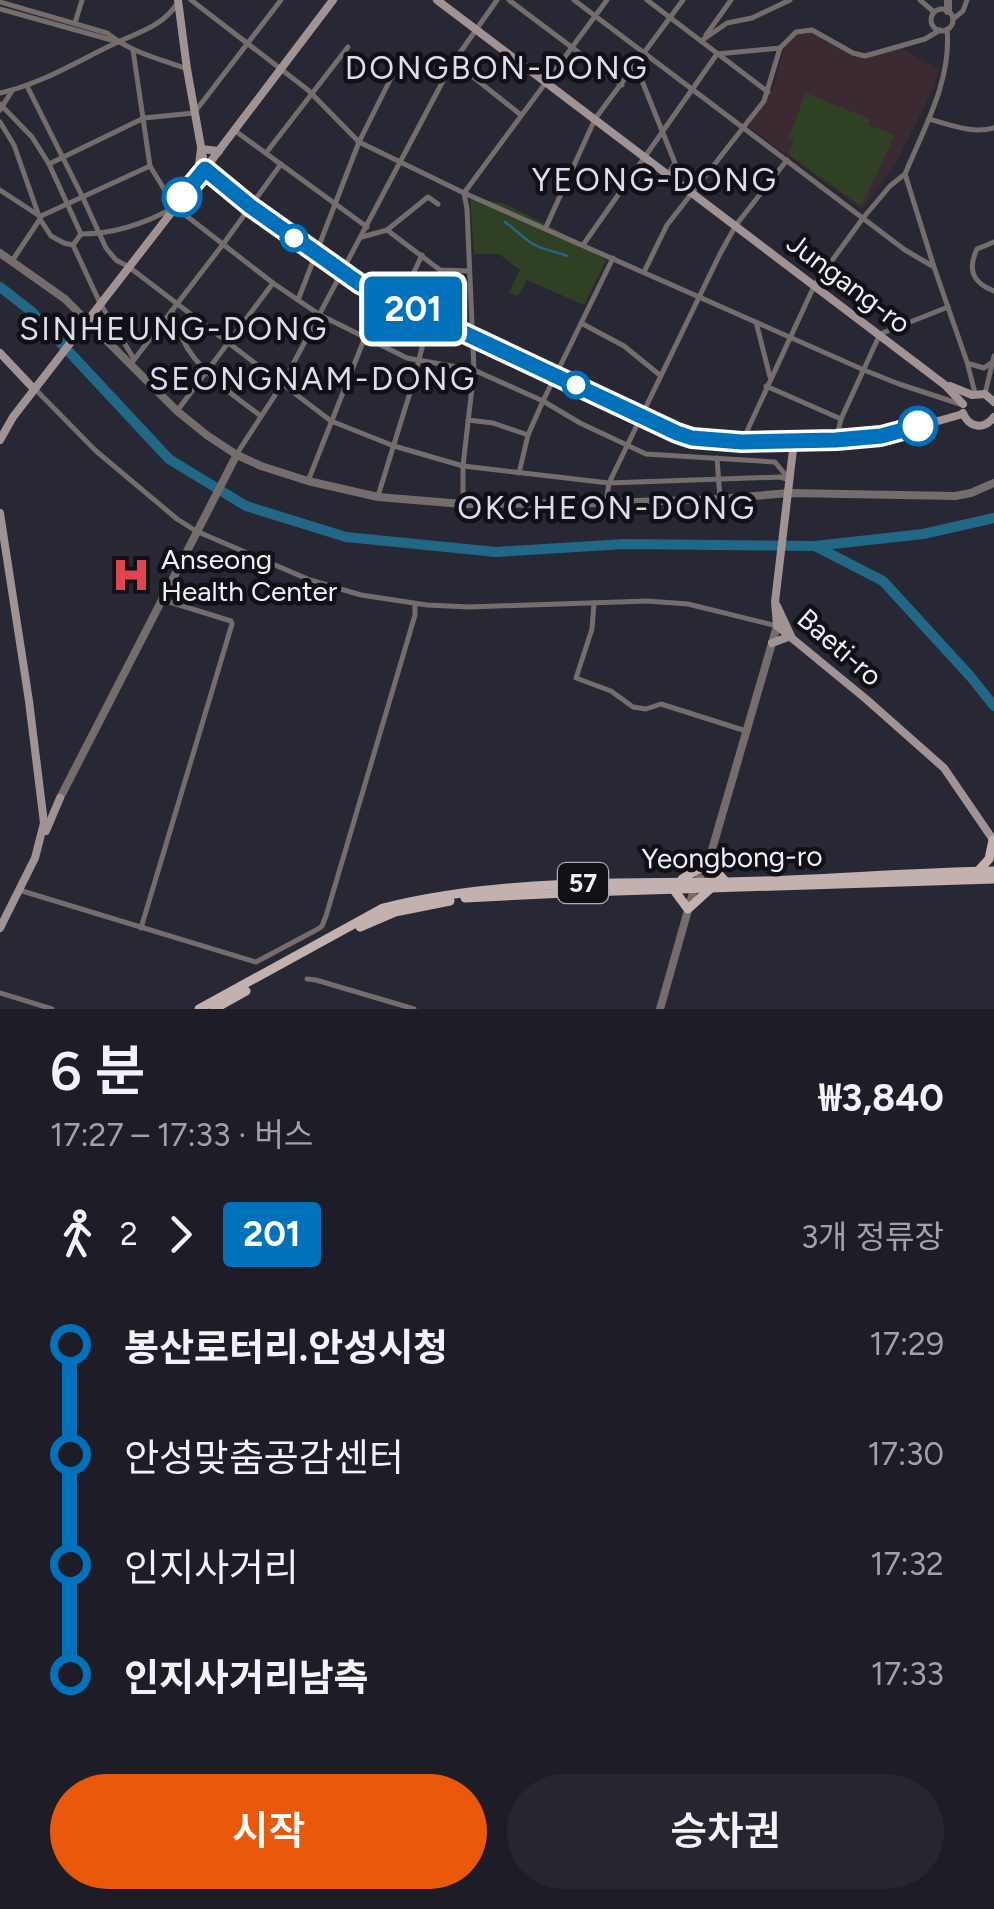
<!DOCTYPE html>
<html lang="ko">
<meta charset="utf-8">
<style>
:root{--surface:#1e1d27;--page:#26262f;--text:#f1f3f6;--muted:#a1a2a7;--accent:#ea580c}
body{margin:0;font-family:Figtree,"Noto Sans KR",sans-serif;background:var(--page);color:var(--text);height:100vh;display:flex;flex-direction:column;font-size:38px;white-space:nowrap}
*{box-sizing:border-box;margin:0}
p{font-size:32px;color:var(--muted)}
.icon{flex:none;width:55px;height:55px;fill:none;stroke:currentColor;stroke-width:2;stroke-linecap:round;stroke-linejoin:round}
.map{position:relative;height:1009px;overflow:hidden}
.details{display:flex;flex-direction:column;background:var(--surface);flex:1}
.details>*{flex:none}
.badge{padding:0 20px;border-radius:8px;font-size:35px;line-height:65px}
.map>.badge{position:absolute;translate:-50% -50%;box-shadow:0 0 0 5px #fff}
.legs{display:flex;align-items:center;gap:15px;height:110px;padding:0 50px;font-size:32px}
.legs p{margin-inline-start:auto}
.overview{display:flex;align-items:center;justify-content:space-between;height:170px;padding:0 50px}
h1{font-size:55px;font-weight:600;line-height:75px}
.primary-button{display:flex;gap:20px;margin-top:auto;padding:20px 50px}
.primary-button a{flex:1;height:115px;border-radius:60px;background:var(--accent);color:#fff;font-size:40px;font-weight:600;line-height:115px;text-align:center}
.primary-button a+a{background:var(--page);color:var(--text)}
ul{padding:0 50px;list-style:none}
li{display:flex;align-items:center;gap:35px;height:110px;font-size:38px}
li i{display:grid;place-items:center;width:15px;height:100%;margin:0 12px;background:currentColor}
li i::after{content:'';width:25px;height:25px;margin:-12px;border:8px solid;border-radius:50%;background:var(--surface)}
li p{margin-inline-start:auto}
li:first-child i{background:linear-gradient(#0000 50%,currentColor 0)}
li:last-child i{background:linear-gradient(currentColor 50%,#0000 0)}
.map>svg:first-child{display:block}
.education{fill:#3c2a32}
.green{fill:#304123}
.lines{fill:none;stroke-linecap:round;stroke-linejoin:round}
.stream{stroke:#206885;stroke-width:2.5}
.river{stroke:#206885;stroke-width:10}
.minor{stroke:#756d6c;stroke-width:5}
.tertiary{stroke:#756d6c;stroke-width:8}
.secondary{stroke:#a19393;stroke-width:8}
.primary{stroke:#c3b1b0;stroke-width:9}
.line-1-casing{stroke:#fff;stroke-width:22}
.line-1{stroke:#0072bc;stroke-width:15}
.stop-1-dot{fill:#fff;stroke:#0072bc;stroke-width:5}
.labels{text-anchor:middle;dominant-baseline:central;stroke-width:9;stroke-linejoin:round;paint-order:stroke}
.shield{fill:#111016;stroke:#aeadb5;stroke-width:2.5}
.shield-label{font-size:25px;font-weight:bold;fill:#f1f0f9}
.street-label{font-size:28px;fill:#f1f0f9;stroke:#111016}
.poi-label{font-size:28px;fill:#f1f0f9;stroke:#111016;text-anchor:start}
.quarter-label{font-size:32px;letter-spacing:2.5px;fill:#deddee;stroke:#111016}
</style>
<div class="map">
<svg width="994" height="1009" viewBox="0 0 994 1009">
<rect width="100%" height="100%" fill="#282734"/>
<polygon class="education" points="812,31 859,57 902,48 939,70 933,89 897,161 862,209 749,127 774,86 785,45 800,32"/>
<g class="green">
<polygon points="806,93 870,119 868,125 895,135 861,206 788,154 794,140 789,137"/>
<polygon points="473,199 503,203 557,230 606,260 584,305 527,280 518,296 509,293 520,270 499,254 474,254 470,200"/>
</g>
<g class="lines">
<path class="stream" d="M505 222C515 229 523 238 533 244 545 251 556 251 567 256"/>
<g class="river">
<polyline points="0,287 31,311 169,459 246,506 346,537 496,552 625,544 815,546 923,534 994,518"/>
<polyline points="815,546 883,581 970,676 994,706"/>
</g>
<g class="minor">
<polyline points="191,0 308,90 359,142 464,193 864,370 899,384 960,404"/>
<polyline points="509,0 622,85"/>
<polyline points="574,0 905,250 934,267"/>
<polyline points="647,0 768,92"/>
<polyline points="920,0 934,12"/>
<path d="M0 2 107 33C130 52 160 59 187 69"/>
<polyline points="0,9 115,41"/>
<circle cx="942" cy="20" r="11"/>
<polyline points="953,19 963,11 967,0"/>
<polyline points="75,23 82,0"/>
<path d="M947 29C952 80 924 128 905 174L934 267 967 362 975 393"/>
<polyline points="706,35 731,0"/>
<polyline points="701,41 727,23 752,18 790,0"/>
<polyline points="133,50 150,166 175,207 273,283 320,315 407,358 474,370 543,401 580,423 646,454 775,462 788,478"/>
<polyline points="452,64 472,76 521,115"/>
<polyline points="636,66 675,163 668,174"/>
<polyline points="27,86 83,198 106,248 116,260 129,267 331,421 394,446 463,466 609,483 780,477 790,480"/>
<path d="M0 93C42 84 79 60 118 42 140 32 162 26 177 4"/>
<polyline points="0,104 32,137 49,164 81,234"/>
<polyline points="0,110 12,91"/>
<path d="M929 119C951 125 972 134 994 128"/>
<polyline points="0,122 14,145 40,219 51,236 64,243 73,245"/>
<polyline points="234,130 367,227"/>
<polyline points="266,153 348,47"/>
<polyline points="49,164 144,118 194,113 281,0"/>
<polyline points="0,190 38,215"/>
<polyline points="41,216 150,166"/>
<polyline points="546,227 595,119 683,0"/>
<polyline points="387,230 440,270 469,271"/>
<polyline points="81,234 73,245 100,303 134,359"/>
<path d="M81 234C114 234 144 224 173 208"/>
<polyline points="362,237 387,230 428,197 438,204"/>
<path d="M994 242 977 249C967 270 973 283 994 291"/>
<polyline points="583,245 717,54 780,48"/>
<polyline points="12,261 40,219"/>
<polyline points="644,272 667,225 764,101 780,48 796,32 812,30 853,53 865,56 925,39 940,30"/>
<polyline points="298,300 359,142 395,70"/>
<polyline points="400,302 422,255"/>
<path d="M172 310C177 322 180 337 188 349 206 377 234 396 261 416"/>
<polyline points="756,322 770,377"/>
<polyline points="581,323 624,346 661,376"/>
<polyline points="970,364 984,368 991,363"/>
<polyline points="130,365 224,243 281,164"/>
<polyline points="766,386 841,419"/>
<polyline points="35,389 96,451 177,519 196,531 310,580 361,595 427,605 469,607 647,601 688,604 777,626"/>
<polyline points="985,394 994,356"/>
<polyline points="177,411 273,283"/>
<polyline points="468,420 493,423 528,435"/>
<polyline points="836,440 841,419 880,334 948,307"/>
<polyline points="742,442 815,284 863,218 890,186 905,174"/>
<polyline points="236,455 283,383 452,64 497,0"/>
<polyline points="717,458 720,499"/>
<polyline points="519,473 528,435 543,401 613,258"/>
<polyline points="308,481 365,337"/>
<polyline points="378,496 412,386 430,317"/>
<polyline points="606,503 609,483 720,254 736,225 787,160"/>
<polyline points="463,504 463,466 474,370 467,209 464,193 607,0"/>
<polyline points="594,603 592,629 576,678 611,691 633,707 646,709 661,704 746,731"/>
<polyline points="19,890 256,962 318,929 322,926 326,916 415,615 415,604"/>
<polyline points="141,928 232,624 231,621 163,600"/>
<polyline points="307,979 316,980 414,1009"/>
<polyline points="0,993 52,1009"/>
</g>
<g class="tertiary">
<polyline points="948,0 948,11"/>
<polyline points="0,253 65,299 177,411 208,436 237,455 261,466 308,481 378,497 463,504 606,503 720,499 789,493 955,496 971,493 994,483"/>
<polyline points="60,798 235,458"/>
<polyline points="660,1009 694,889 711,853 777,626"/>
</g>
<g class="secondary">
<polyline points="178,0 187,69 205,169 251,206 360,284 677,433 692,438 742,442 836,440 881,437 963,414"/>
<polyline points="437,0 945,385 963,404"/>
<polyline points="216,178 197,180 201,149 219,151"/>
<polyline points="0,353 34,389"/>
<polyline points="950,386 972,395 985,394 994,402"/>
<path d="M963 413C969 428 984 430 994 417"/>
<polyline points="0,440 13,417 205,169 333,0"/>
<polyline points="794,441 775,602 777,626 866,699 944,768 994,841"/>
<polyline points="0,513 29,701 44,823 35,858 0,928"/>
<polyline points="772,643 791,636 777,606"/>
<polyline points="46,831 60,798"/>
</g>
<g class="primary">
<polyline points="711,853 715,870 726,882"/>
<polyline points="978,871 989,859 993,840"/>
<polyline points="682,879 705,865"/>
<polyline points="674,890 688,909 710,889"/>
<polyline points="465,898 586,892 994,879"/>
<polyline points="360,927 395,912 450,901"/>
<path d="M199 1009 383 908C495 880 611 883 726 882 815 881 905 872 994 871"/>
<polyline points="214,1009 246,991"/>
</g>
</g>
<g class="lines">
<g class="line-1-casing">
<polyline id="line-1" points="182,197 205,169 250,206 360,284 677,433 692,438 742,442 836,440 881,436 918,426"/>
</g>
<use href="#line-1" class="line-1"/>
</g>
<defs>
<g id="hospital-bare" transform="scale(3)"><path d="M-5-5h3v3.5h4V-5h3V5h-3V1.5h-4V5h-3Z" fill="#e0444e" stroke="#111016" stroke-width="2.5" paint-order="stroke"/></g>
</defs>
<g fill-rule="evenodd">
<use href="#hospital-bare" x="131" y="575"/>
</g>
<g class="stop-1-dot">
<circle cx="182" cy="197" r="18"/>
<circle cx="294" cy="238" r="12"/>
<circle cx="576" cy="385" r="12"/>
<circle cx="918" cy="426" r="18"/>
</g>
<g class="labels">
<rect class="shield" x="558" y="863" width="50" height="40" rx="8"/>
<g class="shield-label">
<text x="583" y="883">57</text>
</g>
<g class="street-label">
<text transform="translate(849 283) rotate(37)">Jungang-ro</text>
<text transform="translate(840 647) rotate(41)">Baeti-ro</text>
<text transform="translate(732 857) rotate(-1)">Yeongbong-ro</text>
</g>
<g class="poi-label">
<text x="161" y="559">Anseong<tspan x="161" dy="32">Health Center</tspan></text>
</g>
<g class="quarter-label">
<text x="497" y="68">DONGBON-DONG</text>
<text x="655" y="180">YEONG-DONG</text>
<text x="174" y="329">SINHEUNG-DONG</text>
<text x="313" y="379">SEONGNAM-DONG</text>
<text x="607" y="508">OKCHEON-DONG</text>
</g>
</g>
</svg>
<b class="badge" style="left:413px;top:309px;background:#0072bc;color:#fff">201</b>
</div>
<section class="details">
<div class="overview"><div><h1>6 분</h1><p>17:27 – 17:33 · 버스</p></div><b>₩3,840</b></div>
<div class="legs"><svg class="icon" aria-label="walk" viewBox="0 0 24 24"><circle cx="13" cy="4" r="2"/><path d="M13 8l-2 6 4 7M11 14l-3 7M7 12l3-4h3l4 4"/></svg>2<svg class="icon" aria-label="forward" viewBox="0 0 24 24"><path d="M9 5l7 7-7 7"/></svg><b class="badge" style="background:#0072bc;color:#fff">201</b><p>3개 정류장</p></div>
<ul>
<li><i style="color:#0072bc"></i><b>봉산로터리.안성시청</b><p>17:29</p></li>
<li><i style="color:#0072bc"></i><span>안성맞춤공감센터</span><p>17:30</p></li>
<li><i style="color:#0072bc"></i><span>인지사거리</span><p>17:32</p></li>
<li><i style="color:#0072bc"></i><b>인지사거리남측</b><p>17:33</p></li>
</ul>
<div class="primary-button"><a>시작</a><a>승차권</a></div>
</section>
